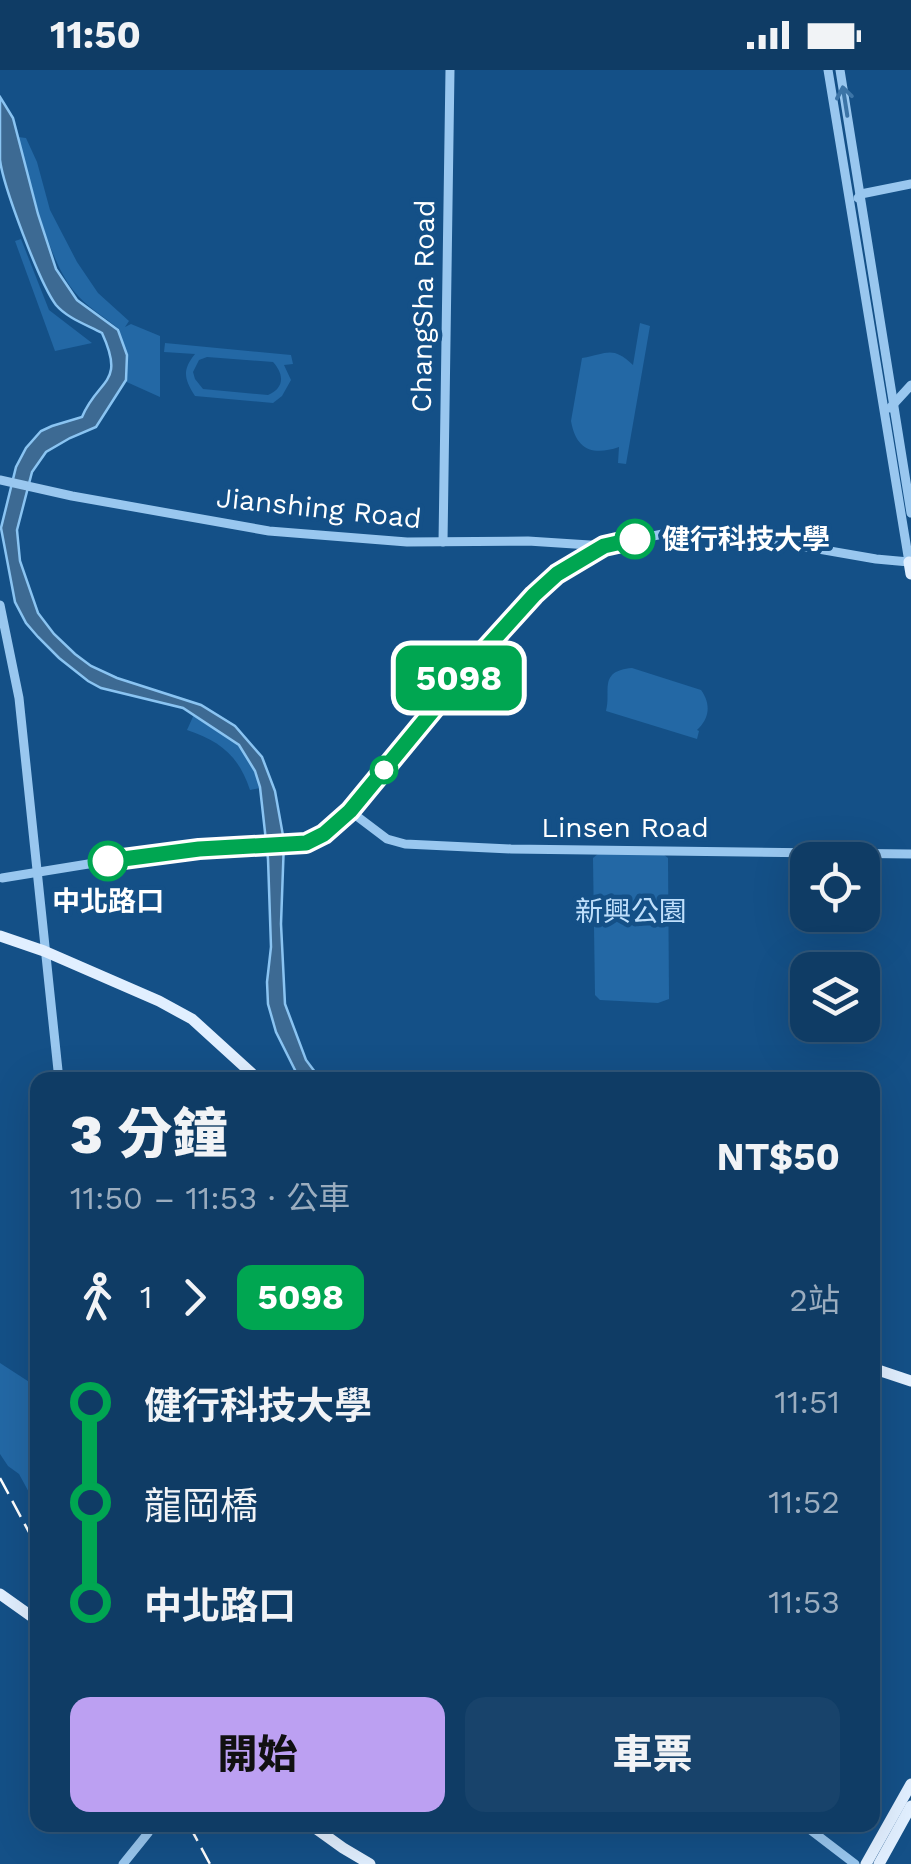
<!DOCTYPE html>
<html lang="zh-TW">
<meta charset="utf-8">
<style>
:root{--surface:#0f3c65;--page:#18436b;--text:#f1f3f6;--muted:#9badbf;--line:#2f5679;--accent:#bca0f2}
body{margin:0;font-family:"Work Sans","Noto Sans TC",sans-serif;background:var(--page);color:var(--text);height:100vh;display:flex;flex-direction:column;font-size:38px;white-space:nowrap}
*{box-sizing:border-box;margin:0}
p{font-size:32px;color:var(--muted)}
.icon{flex:none;width:55px;height:55px;fill:none;stroke:currentColor;stroke-width:2;stroke-linecap:round;stroke-linejoin:round}
.map{position:relative;flex:1;overflow:hidden}
.sheet{position:absolute;left:30px;top:1002px;width:850px;height:760px;display:flex;flex-direction:column;background:var(--surface);border-radius:20px;box-shadow:0 10px 40px #0002,0 0 0 2px var(--line)}
.sheet>*{flex:none}
.badge{padding:0 20px;border-radius:15px;font-size:35px;line-height:65px}
.controls{position:absolute;left:790px;top:772px;display:grid;gap:20px}
.controls a{display:grid;place-items:center;width:90px;height:90px;border-radius:20px;background:var(--surface);box-shadow:0 10px 40px #0002,0 0 0 2px var(--line);font-size:50px}
.map>.badge{position:absolute;translate:-50% -50%;box-shadow:0 0 0 5px #fff}
.legs{display:flex;align-items:center;gap:15px;height:110px;padding:0 40px;font-size:32px}
.legs p{margin-inline-start:auto}
.head{display:flex;align-items:center;justify-content:space-between;height:170px;padding:0 40px}
h1{font-size:55px;font-weight:800;line-height:75px}
.primary-button{display:flex;gap:20px;margin-top:auto;padding:20px 40px}
.primary-button a{flex:1;height:115px;border-radius:20px;background:var(--accent);color:#111;font-size:40px;font-weight:800;line-height:115px;text-align:center}
.primary-button a+a{background:var(--page);color:var(--text)}
ul{padding:0 40px;list-style:none}
li{display:flex;align-items:center;gap:35px;height:100px;font-size:38px}
li i{display:grid;place-items:center;width:15px;height:100%;margin:0 12px;background:currentColor}
li i::after{content:'';width:25px;height:25px;margin:-12px;border:8px solid;border-radius:50%;background:var(--surface)}
li p{margin-inline-start:auto}
li:first-child i{background:linear-gradient(#0000 50%,currentColor 0)}
li:last-child i{background:linear-gradient(currentColor 50%,#0000 0)}
.status{display:flex;justify-content:space-between;align-items:center;height:70px;padding:0 50px;background:var(--surface);direction:ltr}
.status svg{height:28px;fill:currentColor}
.map>svg:first-child{display:block}
.green{fill:#2368a5;fill-rule:evenodd}
.water{fill:#3d6a93;stroke:#8ac4f2;stroke-width:2.5}
.lines{fill:none;stroke-linecap:round;stroke-linejoin:round}
.minor-tunnel{stroke:#376a99;stroke-width:9;stroke-dasharray:9 4.5;stroke-linecap:butt}
.minor{stroke:#99c7ef;stroke-width:9}
.major{stroke:#e1efff;stroke-width:11}
.rail{stroke:#fff;stroke-width:2.5;stroke-dasharray:18 8;stroke-linecap:butt}
.oneway{stroke:#3c74a6}
.line-1-casing{stroke:#fff;stroke-width:22}
.line-1{stroke:#00a651;stroke-width:15}
.stop-1-dot{fill:#fff;stroke:#00a651;stroke-width:5}
.labels{text-anchor:middle;dominant-baseline:central;stroke-width:9;stroke-linejoin:round;paint-order:stroke}
.street-label{font-size:28px;fill:#fff;stroke:#145087}
.stop-label{font-size:28px;font-weight:bold;fill:#fff;stroke:#145087;text-anchor:start}
.park-label{font-size:28px;fill:#bfdffb;stroke:#145087}
</style>
<div class="status"><b>11:50</b><svg viewBox="0 0 49 12"><path d="M0 12V9h3v3zM5 12V6h3v6zM10 12V3h3v9zM15 12V0h3v12zM26 1h20v11H26zM47 4h2v5h-2z"/></svg></div>
<div class="map">
<svg width="911" height="1794" viewBox="0 0 911 1794">
<rect width="100%" height="100%" fill="#145087"/>
<g class="green">
<path d="M18 67 26 68 37 92 50 140 77 192 98 223 129 251 125 257 131 254 160 266V327L120 309 114 264 120 260C104 246 86 237 73 220 45 184 32 112 18 67Z"/>
<polygon points="21,169 49,240 92,273 55,281 15,171"/>
<path d="M640 253 650 256 626 394 618 393 619 377C593 386 576 380 571 351L582 288C607 284 612 275 633 295Z"/>
<path d="M165 273 291 285 293 294 284 295 291 310 282 326 273 333 195 326C184 309 182 300 195 284L164 282ZM207 287 273 292C284 304 285 318 268 325L203 319 195 309 193 302 199 290Z"/>
<path d="M632 598 701 620C711 634 710 648 697 660L699 661 697 669 606 641C612 622 597 601 632 598Z"/>
<path d="M196 640C227 656 251 684 260 718L250 720C239 686 220 671 187 660Z"/>
<polygon points="599,783 663,784 668,788 669,929 658,933 600,930 595,925 593,788"/>
<polygon points="0,1293 37,1317 37,1437 19,1404 8,1396 0,1384"/>
</g>
<path class="water" d="M0 27 13 48 38 144 56 199 77 230 118 260 127 285 126 310 96 357 70 368 46 382 32 402 17 460 20 491 38 543 54 564 75 584 91 596 117 608 201 635 235 656 262 687 275 721 284 771 281 854 285 934 306 990 321 1010H303L296 1002 276 962 268 934 267 912 271 877 268 789 260 717 255 701 239 675 183 638 101 618 88 611 59 588 38 567 26 553 15 532 1 458 16 397 26 378 41 361 52 356 82 347C98 308 126 315 102 263 87 255 67 248 56 235 40 214 3 116 0 90 0 69 0 48 0 27Z"/>
<g class="lines">
<polyline class="minor-tunnel" points="148,1763 154,1755"/>
<g class="minor">
<polyline points="840,0 911,443"/>
<polyline points="858,128 861,124 911,114"/>
<polyline points="890,338 911,315"/>
<polyline points="0,410 72,426 269,461 407,472 528,471 605,476 677,461 720,462 876,489 909,492 828,0"/>
<polyline points="443,472 450,0"/>
<polyline points="0,535 19,628 59,1010"/>
<polyline points="350,741 387,769 405,774 511,779 911,784"/>
<polyline points="2,808 156,783 306,773 324,765 350,741 518,539 557,504 602,477"/>
<polyline points="804,1755 855,1794"/>
<polyline points="123,1794 148,1763"/>
</g>
<g class="major">
<polyline points="911,493 909,492 911,504"/>
<polyline points="0,866 44,881 159,931 192,949 259,1010"/>
<polyline points="872,1298 911,1311"/>
<polyline points="0,1524 38,1551"/>
<polyline points="311,1755 343,1778 370,1794"/>
<polyline points="866,1794 911,1714"/>
<polyline points="879,1794 911,1736"/>
</g>
<g class="rail">
<polyline points="0,1408 38,1479"/>
<polyline points="189,1755 210,1794"/>
</g>
</g>
<defs><path id="oneway-shaft" d="M-6 0H5M1.5-3L5.5 0L1.5 3" fill="none" stroke-width="1.6" stroke-linecap="round" stroke-linejoin="round" transform="scale(2.5)"/></defs>
<use class="oneway" href="#oneway-shaft" transform="translate(845 31) rotate(-99)"/>
<g class="lines">
<g class="line-1-casing">
<polyline id="line-1" points="108,791 199,779 306,773 324,764 350,741 467,599 534,525 557,504 604,476 635,469"/>
</g>
<use href="#line-1" class="line-1"/>
</g>
<g class="stop-1-dot">
<circle cx="635" cy="469" r="18"/>
<circle cx="384" cy="700" r="12"/>
<circle cx="108" cy="791" r="18"/>
</g>
<g class="labels">
<g class="street-label">
<text transform="translate(423 236) rotate(-89)">ChangSha Road</text>
<text transform="translate(319 438) rotate(6)">Jianshing Road</text>
<text x="625" y="757">Linsen Road</text>
</g>
<g class="stop-label">
<text x="662" y="469">健行科技大學</text>
<text x="108" y="831" text-anchor="middle">中北路口</text>
</g>
<g class="park-label">
<text x="631" y="841">新興公園</text>
</g>
</g>
</svg>
<div class="controls">
<a><svg class="icon" aria-label="locate" viewBox="0 0 24 24"><circle cx="12" cy="12" r="6"/><path d="M12 2v4M12 18v4M2 12h4M18 12h4"/></svg></a>
<a><svg class="icon" aria-label="layers" viewBox="0 0 24 24"><path d="M12 4l9 5-9 5-9-5zM3 14l9 5 9-5"/></svg></a>
</div>
<b class="badge" style="left:459px;top:608px;background:#00a651;color:#fff">5098</b>
<section class="sheet">
<div class="head"><div><h1>3 分鐘</h1><p>11:50 – 11:53 · 公車</p></div><b>NT$50</b></div>
<div class="legs"><svg class="icon" aria-label="walk" viewBox="0 0 24 24"><circle cx="13" cy="4" r="2"/><path d="M13 8l-2 6 4 7M11 14l-3 7M7 12l3-4h3l4 4"/></svg>1<svg class="icon" aria-label="forward" viewBox="0 0 24 24"><path d="M9 5l7 7-7 7"/></svg><b class="badge" style="background:#00a651;color:#fff">5098</b><p>2站</p></div>
<ul>
<li><i style="color:#00a651"></i><b>健行科技大學</b><p>11:51</p></li>
<li><i style="color:#00a651"></i><span>龍岡橋</span><p>11:52</p></li>
<li><i style="color:#00a651"></i><b>中北路口</b><p>11:53</p></li>
</ul>
<div class="primary-button"><a>開始</a><a>車票</a></div>
</section>
</div>
